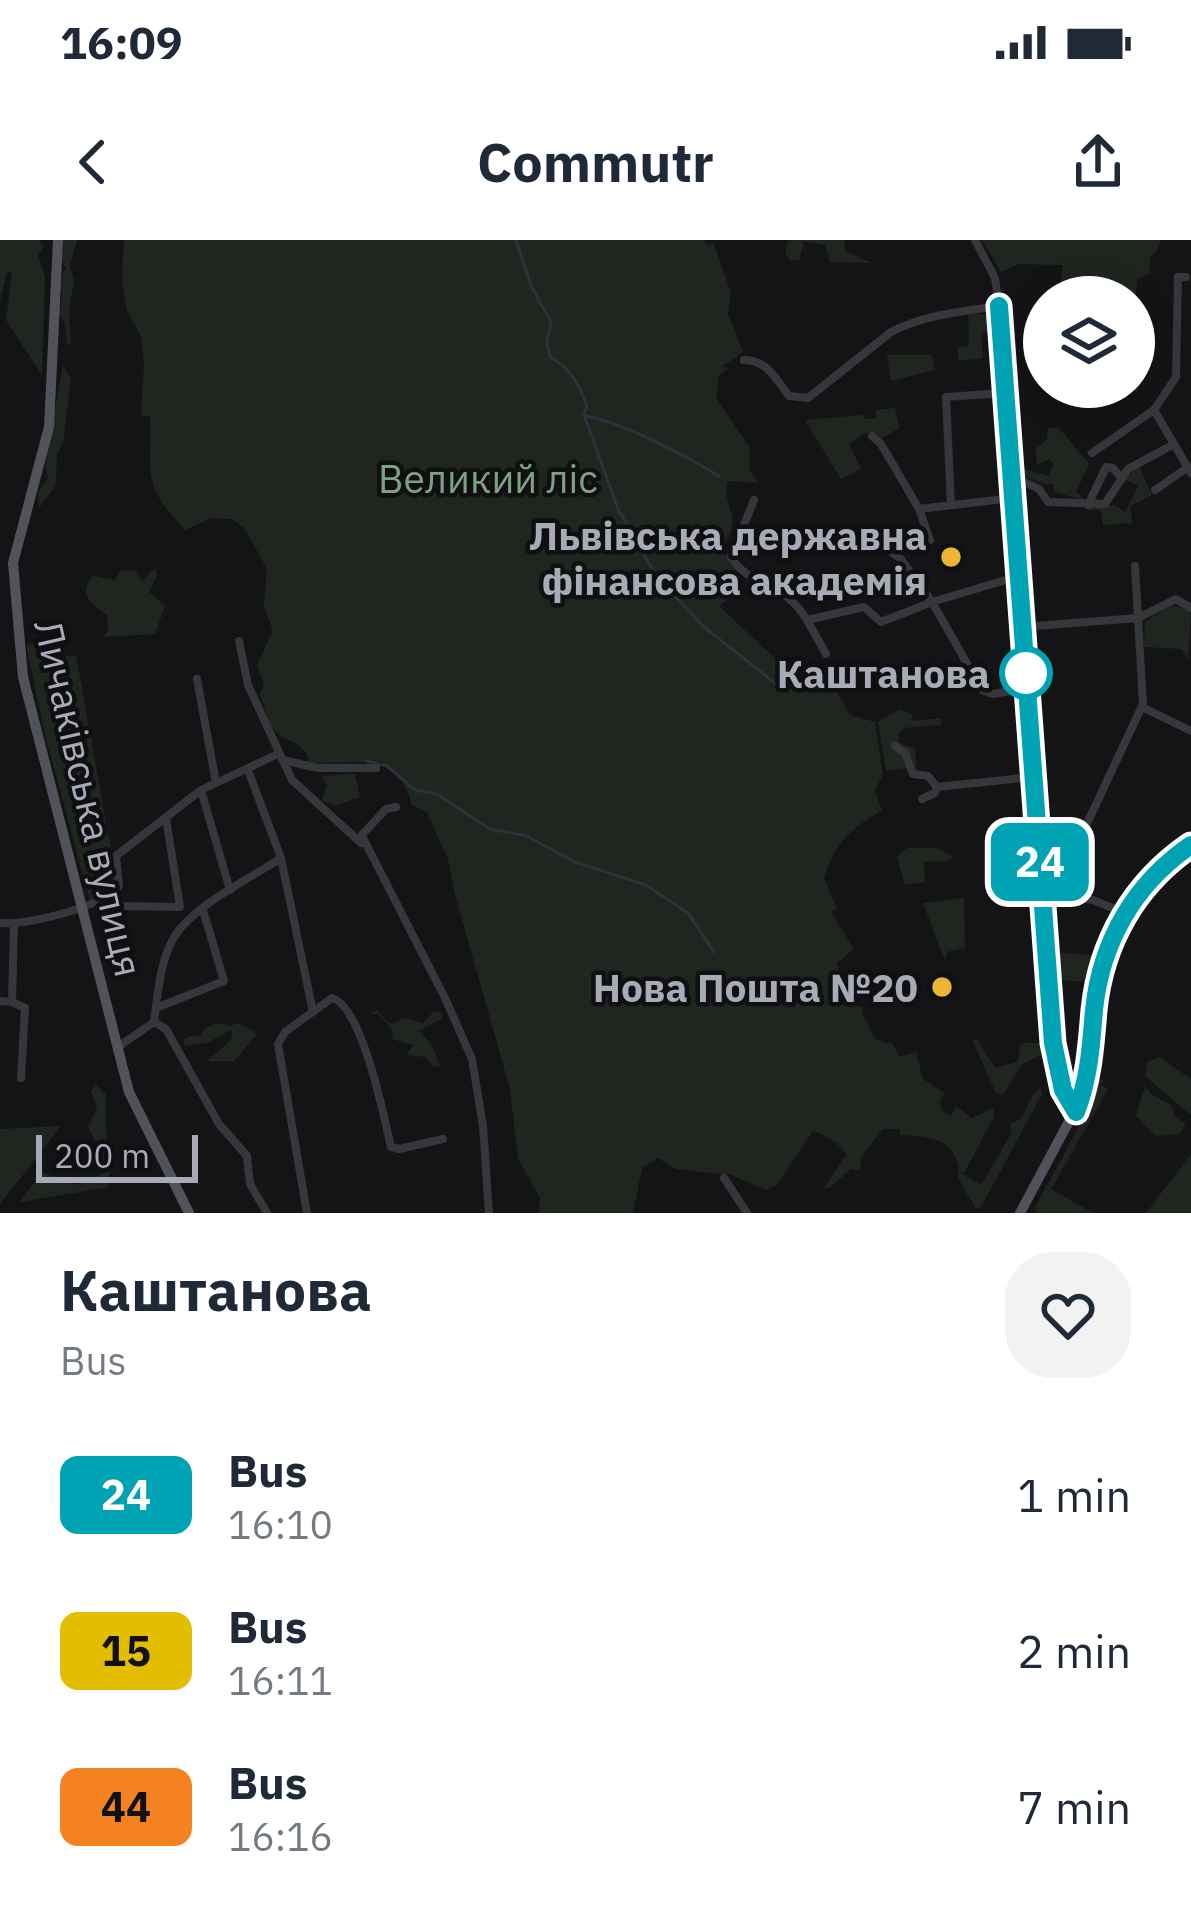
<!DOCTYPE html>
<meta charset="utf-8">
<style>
:root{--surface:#fff;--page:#f2f2f3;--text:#1f2937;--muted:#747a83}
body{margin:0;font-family:"IBM Plex Sans",sans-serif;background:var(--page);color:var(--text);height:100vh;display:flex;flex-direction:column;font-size:45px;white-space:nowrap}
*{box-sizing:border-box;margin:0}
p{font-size:39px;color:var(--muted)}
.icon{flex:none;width:66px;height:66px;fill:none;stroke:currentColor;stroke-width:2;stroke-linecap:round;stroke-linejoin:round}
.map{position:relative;height:973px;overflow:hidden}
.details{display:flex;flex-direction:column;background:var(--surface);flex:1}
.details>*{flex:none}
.badge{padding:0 24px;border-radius:18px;font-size:42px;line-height:78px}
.controls{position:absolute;left:1023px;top:36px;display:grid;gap:24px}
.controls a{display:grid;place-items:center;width:132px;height:132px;border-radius:50%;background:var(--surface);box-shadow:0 6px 30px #0003;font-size:60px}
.scale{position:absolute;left:36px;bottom:30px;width:162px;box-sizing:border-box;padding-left:12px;border:6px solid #a7abb6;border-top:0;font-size:33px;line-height:42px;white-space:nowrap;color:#a7abb6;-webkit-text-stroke:9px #100f11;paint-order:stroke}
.map>.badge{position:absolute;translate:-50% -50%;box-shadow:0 0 0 6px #fff}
.round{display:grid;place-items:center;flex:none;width:126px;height:126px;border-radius:48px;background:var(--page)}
.head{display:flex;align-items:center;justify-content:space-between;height:204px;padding:0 60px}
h1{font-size:57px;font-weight:700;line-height:90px}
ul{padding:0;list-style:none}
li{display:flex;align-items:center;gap:36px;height:156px;padding:0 60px}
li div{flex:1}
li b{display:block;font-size:45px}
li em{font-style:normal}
li .badge{min-width:132px;font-weight:700;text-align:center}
.status{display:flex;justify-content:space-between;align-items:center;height:84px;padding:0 60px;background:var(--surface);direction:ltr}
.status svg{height:33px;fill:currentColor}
header{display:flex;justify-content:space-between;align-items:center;height:156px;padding:0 60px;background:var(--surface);font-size:54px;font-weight:700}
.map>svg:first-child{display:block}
.green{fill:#1f2620}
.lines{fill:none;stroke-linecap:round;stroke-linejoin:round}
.stream{stroke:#2b333a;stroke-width:3}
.minor{stroke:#36363b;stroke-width:8}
.major{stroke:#52535a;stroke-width:10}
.line-casing{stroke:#fff;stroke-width:27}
.line{stroke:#00a3b4;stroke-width:18}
.poi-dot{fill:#edb536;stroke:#100f11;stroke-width:4.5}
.stop-dot{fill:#fff;stroke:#00a3b4;stroke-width:6}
.labels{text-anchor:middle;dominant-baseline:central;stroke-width:9;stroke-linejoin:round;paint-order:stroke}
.park-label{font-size:39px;fill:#7ea181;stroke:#100f11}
.poi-label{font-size:39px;font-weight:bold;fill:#a7abb6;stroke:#100f11;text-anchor:end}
.stop-label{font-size:39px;font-weight:bold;fill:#a7abb6;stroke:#100f11;text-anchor:end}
.street-label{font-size:39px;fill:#a7abb6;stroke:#100f11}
</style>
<div class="status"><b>16:09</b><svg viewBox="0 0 49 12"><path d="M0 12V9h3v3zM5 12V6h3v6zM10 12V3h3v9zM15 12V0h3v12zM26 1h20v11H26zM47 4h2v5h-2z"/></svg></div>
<header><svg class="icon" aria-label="back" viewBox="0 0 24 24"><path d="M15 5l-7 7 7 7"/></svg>Commutr<svg class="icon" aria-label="share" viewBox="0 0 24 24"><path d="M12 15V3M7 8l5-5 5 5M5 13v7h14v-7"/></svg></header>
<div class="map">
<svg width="1191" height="973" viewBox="0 0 1191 973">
<rect width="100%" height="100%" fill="#141416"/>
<g class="green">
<polygon points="0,0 40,0 43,8 38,15 45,37 42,135 6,80 12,33 7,32 0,61"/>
<path d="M63 0H77L70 25 74 40 69 68 71 104 67 105 65 83 58 73C66 59 56 43 66 28L62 22Z"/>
<path d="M124 0H704L706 5 714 4 731 53 728 74 743 112 721 127 729 128 719 135 716 158 750 208 749 229 758 243 728 241C721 273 746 272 721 310L741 333 730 358 719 366 796 438 802 435 814 454 833 445 850 475 875 482 883 534 875 551 882 570C848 592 837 600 824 638L837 669 831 672 854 709 837 723 845 750 843 765 864 767 862 773 876 800 892 804 900 817 916 812 923 839 945 853 940 860 941 870 951 876 956 866 972 878 993 868 994 877 964 933 960 932 981 945 1012 892 1009 885 1022 878 1033 854 1040 848 1042 854 981 967 976 969C972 959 965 953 961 943 955 932 960 934 958 925 953 896 922 896 899 895L901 889H883L862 916 859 931 851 929 829 948H824L846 915C841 904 825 894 813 891L777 945 766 950 731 935 675 929 658 918 642 928 633 973H539L540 957 518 919 510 849 455 655 448 619 427 573 411 564C410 550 396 529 382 522L309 523 307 514 297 503C269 495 270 482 260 454L264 445 257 425 273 391 264 366 267 329 244 287 231 279 211 278 185 290C141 243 152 237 150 177L141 175 144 122 141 96 126 69 122 37Z"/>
<polygon points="788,0 844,0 845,11 872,23 830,22 825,5 804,1 799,20 790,20 785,12"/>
<path d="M982 0H1161L1155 14H1151L1149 33 1137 40C1136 59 1132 77 1149 90L1150 105 1144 111 1150 119 1137 152 1129 147H1134V57H1059L1063 25 1019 24 1001 32Z"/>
<polygon points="968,73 990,75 994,91 981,93 983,118 958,121 958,107 969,106"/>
<polygon points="887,115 932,115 935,130 891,141"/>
<polygon points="63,125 71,139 63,203 57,214 56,245 39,268 38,253 48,238 45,227"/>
<polygon points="895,168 899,188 881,199 874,193 865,193 849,204 861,229 841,239 805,180 864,175 865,179 876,179 876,170"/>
<polygon points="1048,188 1059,188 1089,224 1076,252 1084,260 1054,252 1053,243 1047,245 1018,234 1018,227 1049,236 1054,223 1049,219 1037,225 1036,209 1047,199"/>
<polygon points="1139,226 1152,255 1131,266 1132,283 1103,285 1101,270 1089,270 1089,267 1115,265 1125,272 1138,246 1125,239"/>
<path d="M156 327V338L149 352 165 366 155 394 103 397 108 391 107 375C91 363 78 355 93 336L114 340 121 331 134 330 142 341Z"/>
<polygon points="1171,366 1186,368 1191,375 1188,420 1182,409 1144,407 1145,381"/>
<polygon points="55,399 57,410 64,417 76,415 116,638 114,647 90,660 45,495 27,409 28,404"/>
<polygon points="899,469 912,474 913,481 941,478 941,485 904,488 899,494 899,503 915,508 916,527 886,531 878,482"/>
<polygon points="355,534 360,557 335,566 322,560 327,545 322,536"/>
<polygon points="907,608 937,608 954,617 946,622 924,621 925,642 905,645 897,617"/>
<polygon points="964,658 965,708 947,712 945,721 923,663"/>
<polygon points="1050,712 1094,715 1089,742 1058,740 1057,721 1051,721"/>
<polygon points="377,770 387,782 394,784 402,778 424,783 433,772 441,772 443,778 419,791 431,804 441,827 433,826 425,817 407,815 413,805 392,799 393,790 378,774 371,774"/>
<polygon points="216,783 229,786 240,783 257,794 234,821 207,821 233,798 231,790 207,803 184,806 183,801 189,796 201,796 203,790"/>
<polygon points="976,798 995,828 1017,822 1021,803 1041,803 1043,814 1022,824 1003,855 996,853 973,802"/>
<polygon points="1160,817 1191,839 1191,875 1145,836 1147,822"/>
<polygon points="1098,839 1104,840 1101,845 1108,849 1051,949 1093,973 1036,973 1035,967 1091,865"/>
<path d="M96 845 106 855C103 876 108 898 109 920L100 930 98 906 88 887 97 867 91 851Z"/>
<polygon points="1145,846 1151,854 1172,866 1174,876 1186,885 1179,894 1156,896 1136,876"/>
<polygon points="61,886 0,964 0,889"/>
<polygon points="1191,914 1191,973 1146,973"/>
<polygon points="109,931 109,947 20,962 42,932 76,945"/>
</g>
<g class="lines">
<g class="stream">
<path d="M516 0 531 46 551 82 547 102 550 117C569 126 580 146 587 166L584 175 618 269 657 337 704 387 780 447"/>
<path d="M585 176C618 180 690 218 719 236"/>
<polyline points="366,521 387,526 415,550 437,554 490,589 527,596 575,622 646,645 688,673 714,712"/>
</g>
<g class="minor">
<polyline points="975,0 995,38 999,66 1053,803 1062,847 1075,871"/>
<polyline points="1186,37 1178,37 1176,137 1154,170 1191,233"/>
<path d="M744 120C767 120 776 139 789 156L808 158 891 92C927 74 960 72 999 66"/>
<polyline points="872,196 881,204 919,269 930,300"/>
<polyline points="1092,213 1154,170"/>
<polyline points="1011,236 1039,249 1048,262 1105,264 1128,229 1174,204"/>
<polyline points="1155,250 1187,228"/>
<path d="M754 260 731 317C751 349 783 340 807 380L864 367 881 382 932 362 982 450 993 454 1027 448"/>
<polyline points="951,265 946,157 1005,153"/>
<polyline points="1088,265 1106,227 1113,228 1122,239"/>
<polyline points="919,269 1013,258"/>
<polyline points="879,303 901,319 932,362 1019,336"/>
<polyline points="807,380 826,414"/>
<polyline points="1022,387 1138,378 1176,359 1191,368"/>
<polyline points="239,401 248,445 292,540 361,603"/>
<polyline points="197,439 216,543"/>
<polyline points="1142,467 1191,491"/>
<polyline points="895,506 905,513 913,534 928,536 937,547"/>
<polyline points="283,520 318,528 376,528"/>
<polyline points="248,530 281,618 313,772"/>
<polyline points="201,550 230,650"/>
<polyline points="922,559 935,553 937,547 1033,537"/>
<polyline points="362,596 445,758 472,819 483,886 489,973"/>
<polyline points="359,598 386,569 396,567"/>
<polyline points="1054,654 1093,660 1125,673"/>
<polyline points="99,662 119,666 180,667 166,578"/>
<polyline points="1044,667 1054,654 1143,464 1135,326"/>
<path d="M0 683C26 686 102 667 119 646L116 616 201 550 278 514"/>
<polyline points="14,683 12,762 25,768 21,838"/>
<polyline points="0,761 12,762"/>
<polyline points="156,768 224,741 203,670"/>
<polyline points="118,807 154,782"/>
<polyline points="724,938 747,973"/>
<path d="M267 973 250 944 247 916 219 884 166 789 154 782C158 753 160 714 179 690 205 659 248 640 281 618"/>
<path d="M307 973 278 804 285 792 332 758C362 766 384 877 391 907L399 909 443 899"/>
</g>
<g class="major">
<polyline points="58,0 49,187 13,323 23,437 129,852 189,973"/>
<polyline points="1020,973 1082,857 1098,743 1115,691 1153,636 1191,605"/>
</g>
</g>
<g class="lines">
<g class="line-casing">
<path id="line" d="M999 66 1053 803 1063 850 1076 872C1089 839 1091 806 1094 770 1101 702 1134 644 1191 605"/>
</g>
<use href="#line" class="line"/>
</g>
<g class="poi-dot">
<circle cx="951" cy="317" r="12"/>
<circle cx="942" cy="747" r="12"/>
</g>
<circle class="stop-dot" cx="1026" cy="433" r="24"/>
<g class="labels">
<g class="park-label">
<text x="488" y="238">Великий ліс</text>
</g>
<g class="poi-label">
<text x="927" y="295">Львівська державна<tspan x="927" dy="45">фінансова академія</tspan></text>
<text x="918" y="747">Нова Пошта №20</text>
</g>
<g class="stop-label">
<text x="990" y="433">Каштанова</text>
</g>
<g class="street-label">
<text transform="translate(89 558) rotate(77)">Личаківська вулиця</text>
</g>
</g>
</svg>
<div class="controls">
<a><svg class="icon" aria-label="layers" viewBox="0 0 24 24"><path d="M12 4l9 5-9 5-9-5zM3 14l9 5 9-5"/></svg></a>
</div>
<div class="scale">200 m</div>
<b class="badge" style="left:1040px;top:622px;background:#00a3b4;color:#fff">24</b>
</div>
<section class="details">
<div class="head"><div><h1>Каштанова</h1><p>Bus</p></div><a class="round"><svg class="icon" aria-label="heart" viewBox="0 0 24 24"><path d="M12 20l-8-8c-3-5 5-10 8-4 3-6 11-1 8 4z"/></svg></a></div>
<ul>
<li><span class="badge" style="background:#00a3b4;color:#fff">24</span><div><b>Bus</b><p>16:10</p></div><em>1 min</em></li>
<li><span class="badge" style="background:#e3bd00;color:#111">15</span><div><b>Bus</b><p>16:11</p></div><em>2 min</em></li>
<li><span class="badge" style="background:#f58220;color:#111">44</span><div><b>Bus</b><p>16:16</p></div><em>7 min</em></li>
</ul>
</section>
